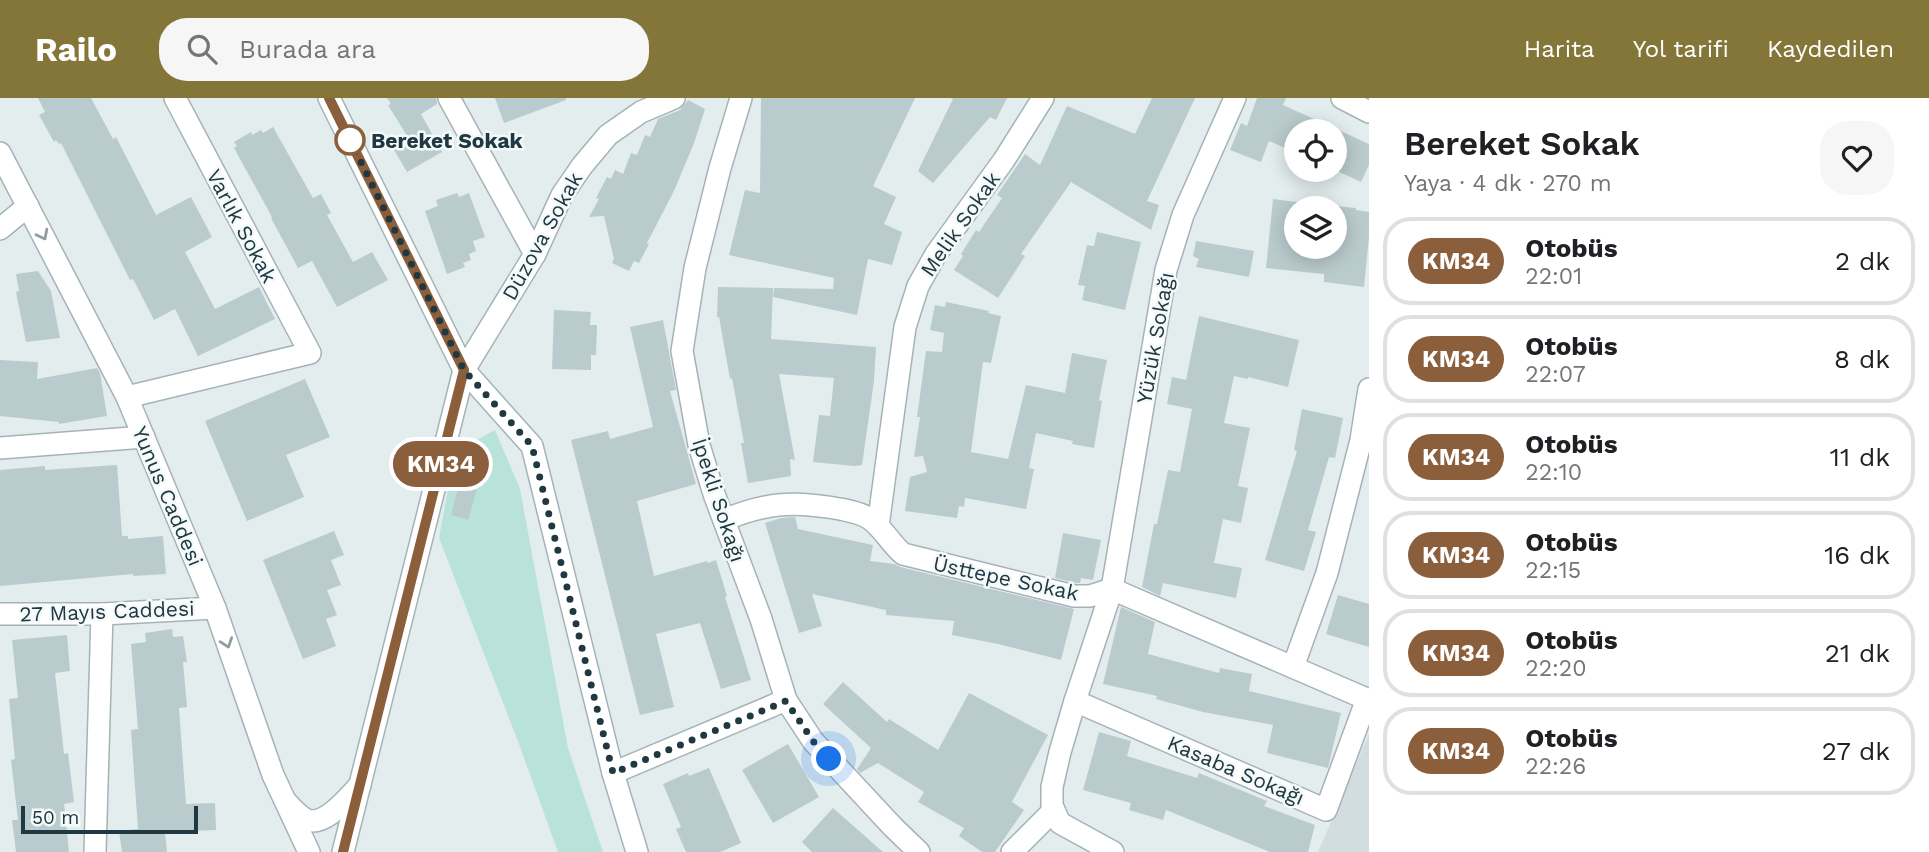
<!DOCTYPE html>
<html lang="tr">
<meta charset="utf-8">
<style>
:root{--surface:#fff;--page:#f6f6f6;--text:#202124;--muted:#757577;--line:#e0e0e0;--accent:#847638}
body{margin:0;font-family:"Work Sans",sans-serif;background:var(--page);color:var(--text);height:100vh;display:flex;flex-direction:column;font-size:26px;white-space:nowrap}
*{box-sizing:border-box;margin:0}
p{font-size:23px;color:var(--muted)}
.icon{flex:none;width:38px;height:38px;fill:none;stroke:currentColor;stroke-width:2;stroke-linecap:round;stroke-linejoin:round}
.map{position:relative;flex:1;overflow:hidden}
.details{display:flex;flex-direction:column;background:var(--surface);width:560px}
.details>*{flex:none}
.badge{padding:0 14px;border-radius:23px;font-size:24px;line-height:46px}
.fabs{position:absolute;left:1284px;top:21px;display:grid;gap:14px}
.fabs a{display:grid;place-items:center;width:63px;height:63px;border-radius:50%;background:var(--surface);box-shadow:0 4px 18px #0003;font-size:35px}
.scale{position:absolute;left:21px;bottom:18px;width:177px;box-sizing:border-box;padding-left:7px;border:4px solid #203842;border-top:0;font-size:19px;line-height:24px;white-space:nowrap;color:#203842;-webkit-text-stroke:5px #f4fafa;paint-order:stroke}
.you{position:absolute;width:35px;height:35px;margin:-18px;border:5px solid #fff;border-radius:50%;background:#1a73e8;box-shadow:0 0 0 10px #1a73e833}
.map>.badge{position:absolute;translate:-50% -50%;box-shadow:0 0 0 4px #fff}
.round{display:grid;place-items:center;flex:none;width:74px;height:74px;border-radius:28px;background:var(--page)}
.summary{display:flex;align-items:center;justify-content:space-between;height:119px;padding:0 35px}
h1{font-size:33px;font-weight:600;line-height:52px}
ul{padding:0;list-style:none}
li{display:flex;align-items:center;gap:21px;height:88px;margin:0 14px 10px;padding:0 21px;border:4px solid var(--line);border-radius:28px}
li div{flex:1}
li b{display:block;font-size:26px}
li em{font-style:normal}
li .badge{min-width:77px;font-weight:700;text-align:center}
header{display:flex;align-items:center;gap:42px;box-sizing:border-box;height:98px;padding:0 35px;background:var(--accent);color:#fff}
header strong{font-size:33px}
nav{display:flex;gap:38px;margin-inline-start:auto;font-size:24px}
.search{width:490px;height:63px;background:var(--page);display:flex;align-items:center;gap:18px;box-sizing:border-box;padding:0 24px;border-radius:28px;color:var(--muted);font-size:26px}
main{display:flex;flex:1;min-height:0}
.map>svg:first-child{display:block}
.built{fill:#d1ddde}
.green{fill:#b9e2db}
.building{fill:#bacbcd}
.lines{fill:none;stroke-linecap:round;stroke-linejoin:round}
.minor-casing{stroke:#a5b3b7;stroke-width:24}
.minor{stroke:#fff;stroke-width:21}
.oneway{stroke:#909ca0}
.line-casing{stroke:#fff;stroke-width:16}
.line{stroke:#8b5e3c;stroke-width:10}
.walk{stroke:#203842;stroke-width:7;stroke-dasharray:0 12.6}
.stop-dot{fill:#fff;stroke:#8b5e3c;stroke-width:3.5}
.labels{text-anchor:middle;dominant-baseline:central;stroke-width:5;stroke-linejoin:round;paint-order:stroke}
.stop-label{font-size:21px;font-weight:bold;fill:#203842;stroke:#f4fafa;text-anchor:start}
.street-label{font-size:21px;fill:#203842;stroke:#f4fafa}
</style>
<header>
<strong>Railo</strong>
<div class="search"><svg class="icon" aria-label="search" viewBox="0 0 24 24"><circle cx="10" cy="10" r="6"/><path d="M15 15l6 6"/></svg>Burada ara</div>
<nav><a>Harita</a><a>Yol tarifi</a><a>Kaydedilen</a></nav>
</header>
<main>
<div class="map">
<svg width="1369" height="754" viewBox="0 0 1369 754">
<rect width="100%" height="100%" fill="#e3edee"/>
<polygon class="built" points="1369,636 1369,754 1318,754"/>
<polygon class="green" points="495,332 520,391 568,650 603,754 558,754 519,646 439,440 455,354"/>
<g class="building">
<polygon points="38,0 91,0 113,41 116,39 156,117 191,99 212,139 185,154 215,211 259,189 275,221 198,258 175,211 154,222 133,181 130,182 61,45 59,46 56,42 54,44 39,17 45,14"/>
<polygon points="387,0 436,0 437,6 421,16 442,54 407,74 390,45 406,36 388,7 391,6"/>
<polygon points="495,0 566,0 566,2 504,25"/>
<polygon points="761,0 915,0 873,88 896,99 884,126 902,134 892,167 868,161 857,217 773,199 774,190 833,191 834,180 729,157 745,92 760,95"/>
<polygon points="951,0 1007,0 996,22 990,19 933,85 918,73 953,1"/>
<polygon points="1152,0 1195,0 1147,103 1159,107 1151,132 1071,84 1021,156 1025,158 998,200 954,172 963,158 961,156 976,132 979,134 1002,100 997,97 1025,56 1040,67 1067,8 1135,36"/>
<polygon points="1257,0 1286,0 1283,7 1369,46 1369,67 1361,84 1335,72 1335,33 1297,33 1297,55 1269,43 1261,64 1230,52 1241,25 1247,28"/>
<polygon points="688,2 705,11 694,45 674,93 647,145 649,146 639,165 634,163 629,173 612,165 614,161 604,118 589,119 599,101 596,100 607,79 611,81 615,72 623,76 631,55 637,57 645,37 650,39 658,21 680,12"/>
<polygon points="273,29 313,100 321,96 331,115 327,117 353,164 372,154 388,182 337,209 312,163 298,170 271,120 272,119 234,50 237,48 234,44 251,34 252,37 261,32 263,35"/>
<polygon points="457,95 459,99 469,95 485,139 473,143 476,153 469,156 471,162 463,165 465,169 447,176 425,113 438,108 436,102"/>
<polygon points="1273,101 1297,104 1297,149 1335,149 1335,108 1356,110 1356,112 1369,114 1369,140 1364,189 1324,184 1324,176 1266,170"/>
<polygon points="1097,134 1141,144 1125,212 1082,202 1085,188 1078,187 1087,147 1094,148"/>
<polygon points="1196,143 1254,153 1249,179 1196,169 1199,161 1193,158"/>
<polygon points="38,173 51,193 60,240 26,244 16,194 19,193 16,176"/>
<polygon points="718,189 773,190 771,241 876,249 874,283 862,367 854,368 813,364 819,317 830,318 834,280 779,276 795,362 790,361 791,378 748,385 741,345 744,345 732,280 730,281 719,219 717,219"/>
<polygon points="946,204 989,213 988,215 1001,218 991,265 983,264 971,354 1008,361 1026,287 1065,295 1072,255 1107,262 1099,302 1102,303 1094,350 1072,346 1073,343 1036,335 1029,370 1034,371 1026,411 965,400 964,409 959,408 957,420 905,413 910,379 927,374 923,358 914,359 920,319 917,319 926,253 942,254 944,235 930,232 935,207 945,209"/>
<polygon points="554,212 591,214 590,227 597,227 596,257 591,257 591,272 552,271"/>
<polygon points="1199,218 1299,242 1288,289 1248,279 1248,281 1234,278 1224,325 1250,330 1238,388 1248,390 1241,425 1223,421 1214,465 1242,470 1236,500 1163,485 1160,498 1142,489 1154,426 1157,426 1168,372 1180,374 1192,311 1167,306 1172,279 1186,282"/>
<polygon points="663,222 676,292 670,293 696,386 637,403 654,478 707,463 708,465 716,462 727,498 725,499 751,582 721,591 700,525 656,536 674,609 640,617 571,342 608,333 610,341 653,329 630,229"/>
<polygon points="0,262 38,264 37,281 97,270 100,275 107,318 59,326 59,324 0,318"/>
<polygon points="305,281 330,339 286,357 304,399 247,423 205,323"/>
<polygon points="1302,311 1343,320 1335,360 1329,359 1308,432 1316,434 1304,473 1265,462 1297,353 1294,352"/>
<polygon points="117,367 122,438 128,438 128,441 163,438 166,476 133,478 133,476 0,488 0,372 45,368 45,372"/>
<polygon points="462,375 480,380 468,422 451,417"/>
<polygon points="795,419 798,431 873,447 870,463 894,466 900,469 1074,511 1061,562 998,546 952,537 954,523 886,517 886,512 812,496 822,528 799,535 765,425 781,420"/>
<polygon points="334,433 344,457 331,462 341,487 327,492 337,517 326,521 336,548 303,561 263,462"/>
<polygon points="1063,435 1101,442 1093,482 1081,480 1080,485 1076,485 1055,480"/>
<polygon points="1338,497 1369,506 1369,549 1326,536"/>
<polygon points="1121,509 1155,524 1148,556 1219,575 1220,570 1252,576 1249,593 1341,615 1328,670 1267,655 1273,627 1203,614 1156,601 1157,598 1103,586"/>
<polygon points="172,531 173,539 183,538 187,564 183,564 187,609 179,610 186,706 215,705 216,732 165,734 167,754 122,754 119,733 138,731 131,632 138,631 131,546 146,544 145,535"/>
<polygon points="67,537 70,573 55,575 64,656 68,655 74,704 64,706 69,754 16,754 12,722 18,722 11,662 15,661 9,601 18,600 12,542"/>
<polygon points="843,584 887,624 889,621 938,652 969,595 1048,637 1012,704 1024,712 995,754 982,754 959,738 964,730 918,704 924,694 878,665 860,675 857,671 871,650 823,606"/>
<polygon points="1099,634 1131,643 1127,658 1197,680 1199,675 1267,703 1264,708 1315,727 1308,754 1270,754 1166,712 1163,722 1129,712 1131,705 1083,692"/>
<polygon points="788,646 819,699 773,725 742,672"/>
<polygon points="709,670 741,745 720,754 686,754 676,731 681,729 663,686 688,675 689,678"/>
<polygon points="833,710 883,754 812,754 802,744"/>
</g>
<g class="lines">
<g class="minor-casing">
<g id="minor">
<polyline points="329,0 464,272 532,348 613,675 637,754"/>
<polyline points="449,0 535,156"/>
<polyline points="741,0 720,70 695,170 682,253 699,347 714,396 761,521 786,602 813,643 893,729 919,754"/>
<polyline points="1342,0 1369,14"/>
<polyline points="0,55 127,299 215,510 273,677 309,754"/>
<polyline points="0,131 28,108"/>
<polyline points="127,299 310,255 175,0"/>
<polyline points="0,350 144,339"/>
<path d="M724 422C767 404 794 403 840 411 849 413 862 415 870 421 883 430 891 446 903 456L1074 498H1090L1112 491 1369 602"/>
<polyline points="878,428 905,229 918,188 936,156 1004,62 1043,0"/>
<polyline points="0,516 102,516 215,510"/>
<polyline points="1293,569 1327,475 1361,342 1369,291"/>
<polyline points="1075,603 1326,712 1367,601"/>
<polyline points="613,675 786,602"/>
<path d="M287 705C292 710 298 717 305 721 324 731 348 699 360 687"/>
<polyline points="95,754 102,516"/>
<polyline points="343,754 464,272 535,156 562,97 582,68 608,37 641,14 674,0"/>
<polyline points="1012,754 1054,712"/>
<polyline points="1113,754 1060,725 1052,708 1052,689 1060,654 1075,603 1112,491 1166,172 1183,117 1235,0"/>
</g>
</g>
<use href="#minor" class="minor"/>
</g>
<defs><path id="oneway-chevron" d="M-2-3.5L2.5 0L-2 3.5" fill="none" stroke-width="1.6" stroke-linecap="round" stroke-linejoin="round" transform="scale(1.75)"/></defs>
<g class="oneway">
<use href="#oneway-chevron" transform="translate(43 137) rotate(63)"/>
<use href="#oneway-chevron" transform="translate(227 545) rotate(71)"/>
</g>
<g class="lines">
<g class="line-casing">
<polyline id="line" points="329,0 464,272 343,754"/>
</g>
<use href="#line" class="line"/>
<polyline class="walk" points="350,42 464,272 532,348 613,675 786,603 813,643 829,661"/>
</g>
<circle class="stop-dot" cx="350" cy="42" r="14"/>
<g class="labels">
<g class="stop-label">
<text x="371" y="42">Bereket Sokak</text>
</g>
<g class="street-label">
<text transform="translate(960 126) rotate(-55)">Melik Sokak</text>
<text transform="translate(242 128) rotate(62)">Varlık Sokak</text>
<text transform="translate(542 138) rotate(-61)">Düzova Sokak</text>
<text transform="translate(1155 240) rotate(-80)">Yüzük Sokağı</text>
<text transform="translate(168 398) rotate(67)">Yunus Caddesi</text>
<text transform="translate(719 402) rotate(72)">İpekli Sokağı</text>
<text transform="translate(1006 480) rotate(12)">Üsttepe Sokak</text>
<text transform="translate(107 513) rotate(-2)">27 Mayıs Caddesi</text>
<text transform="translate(1236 672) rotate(23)">Kasaba Sokağı</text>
</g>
</g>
</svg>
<div class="fabs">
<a><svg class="icon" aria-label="locate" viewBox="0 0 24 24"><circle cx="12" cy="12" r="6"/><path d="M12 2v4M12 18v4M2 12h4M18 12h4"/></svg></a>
<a><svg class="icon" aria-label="layers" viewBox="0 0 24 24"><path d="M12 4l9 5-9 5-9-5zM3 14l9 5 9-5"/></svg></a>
</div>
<div class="scale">50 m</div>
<div class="you" style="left:829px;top:661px"></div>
<b class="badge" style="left:441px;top:366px;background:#8b5e3c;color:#fff">KM34</b>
</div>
<section class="details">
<div class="summary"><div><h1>Bereket Sokak</h1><p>Yaya · 4 dk · 270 m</p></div><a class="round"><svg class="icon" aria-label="heart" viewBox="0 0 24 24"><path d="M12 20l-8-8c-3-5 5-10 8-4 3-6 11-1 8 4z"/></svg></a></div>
<ul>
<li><span class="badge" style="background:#8b5e3c;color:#fff">KM34</span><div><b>Otobüs</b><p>22:01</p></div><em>2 dk</em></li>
<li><span class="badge" style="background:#8b5e3c;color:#fff">KM34</span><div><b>Otobüs</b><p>22:07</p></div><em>8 dk</em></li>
<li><span class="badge" style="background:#8b5e3c;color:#fff">KM34</span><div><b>Otobüs</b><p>22:10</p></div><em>11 dk</em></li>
<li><span class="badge" style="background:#8b5e3c;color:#fff">KM34</span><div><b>Otobüs</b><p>22:15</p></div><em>16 dk</em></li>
<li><span class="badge" style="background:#8b5e3c;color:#fff">KM34</span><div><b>Otobüs</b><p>22:20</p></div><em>21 dk</em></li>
<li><span class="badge" style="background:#8b5e3c;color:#fff">KM34</span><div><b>Otobüs</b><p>22:26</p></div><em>27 dk</em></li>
</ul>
</section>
</main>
